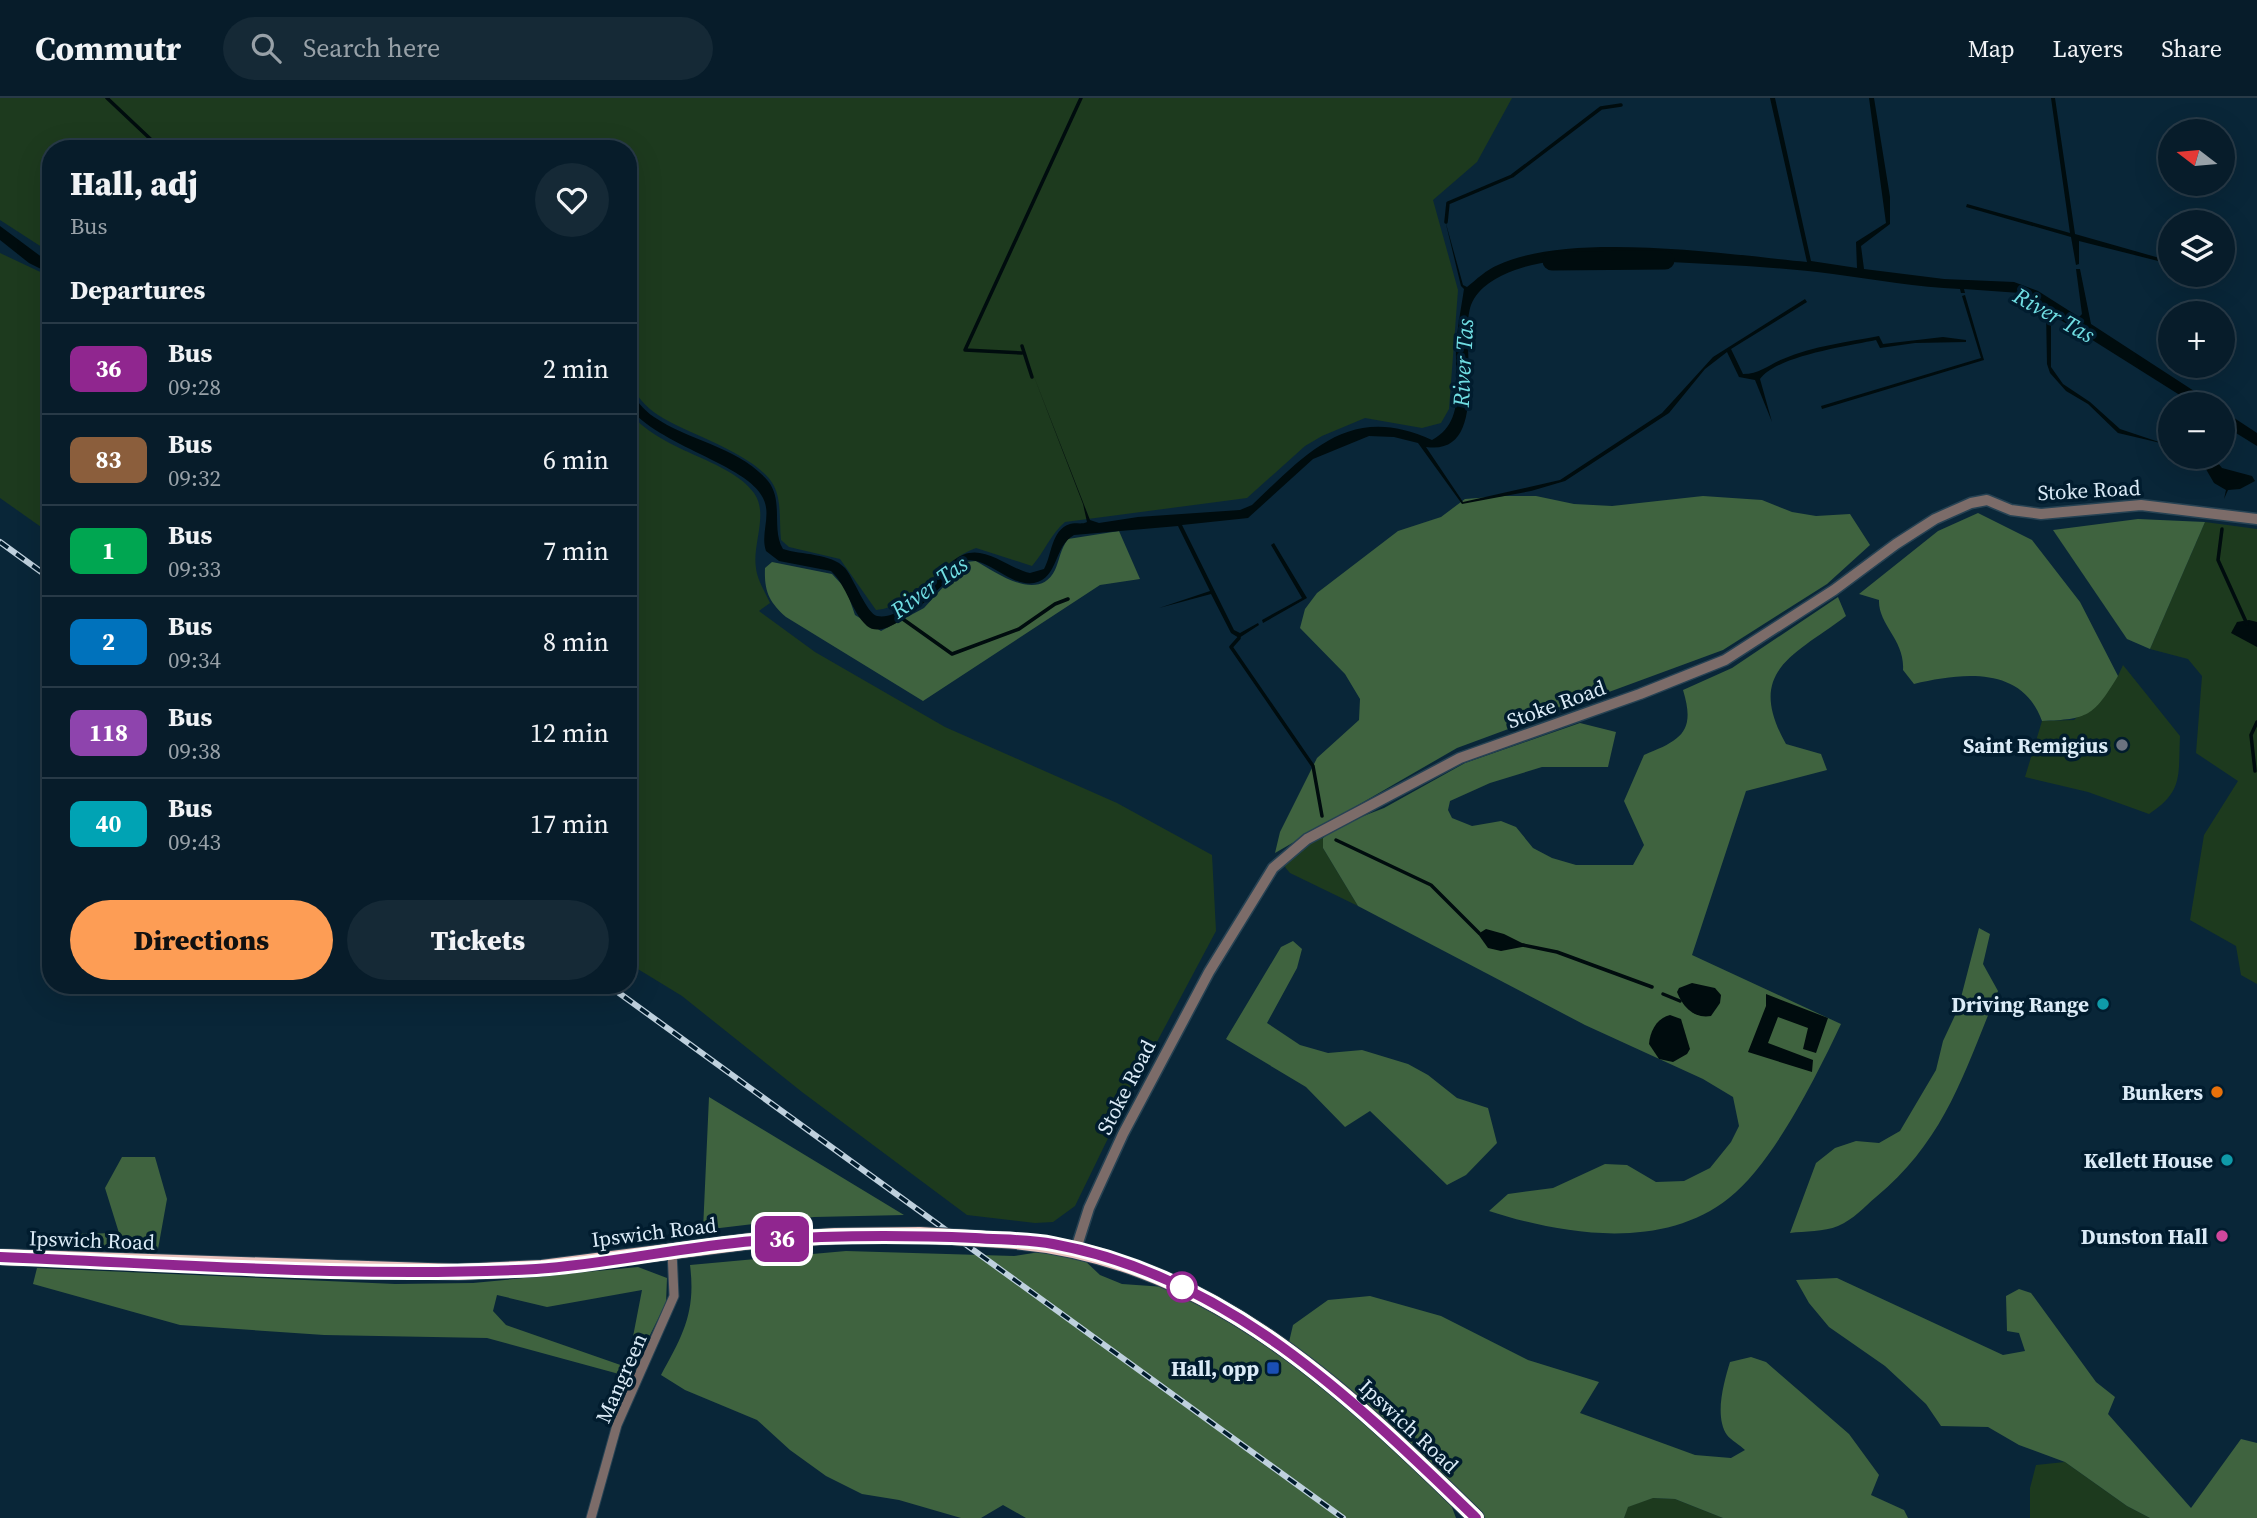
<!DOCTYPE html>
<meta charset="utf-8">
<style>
:root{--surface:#071c2a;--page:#152936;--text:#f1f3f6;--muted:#98a1a8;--line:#283a47;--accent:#fd9d55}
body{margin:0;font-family:"Source Serif 4",serif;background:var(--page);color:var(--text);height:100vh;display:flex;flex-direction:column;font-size:26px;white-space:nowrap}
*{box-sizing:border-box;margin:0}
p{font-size:23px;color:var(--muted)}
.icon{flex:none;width:38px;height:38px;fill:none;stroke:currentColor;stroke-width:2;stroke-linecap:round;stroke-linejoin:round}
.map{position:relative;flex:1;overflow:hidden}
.side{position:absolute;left:42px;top:42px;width:595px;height:854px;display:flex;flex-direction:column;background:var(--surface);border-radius:28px;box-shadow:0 7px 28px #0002,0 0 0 2px var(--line)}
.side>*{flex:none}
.badge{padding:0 14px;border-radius:10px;font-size:24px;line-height:46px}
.needle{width:46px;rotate:286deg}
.controls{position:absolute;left:2158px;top:21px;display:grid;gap:14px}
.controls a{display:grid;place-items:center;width:77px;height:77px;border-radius:50%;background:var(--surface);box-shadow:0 7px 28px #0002,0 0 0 2px var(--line);font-size:35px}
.map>.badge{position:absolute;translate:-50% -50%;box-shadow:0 0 0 4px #fff}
h2{padding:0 28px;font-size:26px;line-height:63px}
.round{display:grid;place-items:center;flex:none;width:74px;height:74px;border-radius:37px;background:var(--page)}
.summary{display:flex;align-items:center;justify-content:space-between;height:119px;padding:0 28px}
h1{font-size:33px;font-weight:800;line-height:52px}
.action{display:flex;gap:14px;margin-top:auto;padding:14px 28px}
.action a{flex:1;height:80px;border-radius:42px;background:var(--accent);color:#111;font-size:28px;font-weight:800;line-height:80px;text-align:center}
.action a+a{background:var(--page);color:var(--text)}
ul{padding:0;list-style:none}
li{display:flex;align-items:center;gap:21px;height:91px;padding:0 28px;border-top:2px solid var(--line)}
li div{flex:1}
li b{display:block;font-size:26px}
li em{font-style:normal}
li .badge{min-width:77px;font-weight:700;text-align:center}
header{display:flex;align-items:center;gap:42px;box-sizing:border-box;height:98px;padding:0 35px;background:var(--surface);border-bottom:2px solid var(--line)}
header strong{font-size:33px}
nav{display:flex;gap:38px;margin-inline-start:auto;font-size:24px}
.search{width:490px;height:63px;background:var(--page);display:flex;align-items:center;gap:18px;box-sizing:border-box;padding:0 24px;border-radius:38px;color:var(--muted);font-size:26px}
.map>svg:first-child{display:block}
.green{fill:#1d3a1e}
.forest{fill:#3f633f}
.water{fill:#000c0e}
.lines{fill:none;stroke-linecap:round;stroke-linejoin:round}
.stream{stroke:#000c0e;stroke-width:3.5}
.river{stroke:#000c0e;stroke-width:19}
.minor-casing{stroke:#264253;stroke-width:11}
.tertiary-casing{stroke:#264253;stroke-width:13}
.trunk-casing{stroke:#264253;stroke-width:18}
.minor{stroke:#7c6c69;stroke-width:9}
.tertiary{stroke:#7c6c69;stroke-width:10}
.trunk{stroke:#eac2bd;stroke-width:16}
.rail-casing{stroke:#bed0dd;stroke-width:6}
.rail{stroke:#011c2e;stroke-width:3.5;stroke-dasharray:10;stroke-linecap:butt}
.trunk-bridge-casing{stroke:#264253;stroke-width:18;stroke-linecap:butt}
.trunk-bridge{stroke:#eac2bd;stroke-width:16}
.line-casing{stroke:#fff;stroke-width:16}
.line{stroke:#90268f;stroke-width:10}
.worship-dot{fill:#6b7280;stroke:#011c2e;stroke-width:2.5}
.culture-dot{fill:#0f9aa8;stroke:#011c2e;stroke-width:2.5}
.food-dot{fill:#e8710a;stroke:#011c2e;stroke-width:2.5}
.hotel-dot{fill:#d1479c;stroke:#011c2e;stroke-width:2.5}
.stop-dot{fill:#fff;stroke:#90268f;stroke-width:3.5}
.transit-dot{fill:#1a4fb4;stroke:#011c2e;stroke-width:2.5}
.labels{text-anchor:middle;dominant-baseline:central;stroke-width:7;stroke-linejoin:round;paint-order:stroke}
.street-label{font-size:21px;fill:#dbebf7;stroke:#011c2e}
.poi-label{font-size:21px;font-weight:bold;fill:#dbebf7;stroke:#011c2e;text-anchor:end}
.water-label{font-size:23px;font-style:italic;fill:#70dee3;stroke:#011c2e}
</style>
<header>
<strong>Commutr</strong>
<div class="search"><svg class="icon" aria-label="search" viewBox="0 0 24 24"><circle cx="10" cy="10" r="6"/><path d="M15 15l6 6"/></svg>Search here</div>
<nav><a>Map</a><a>Layers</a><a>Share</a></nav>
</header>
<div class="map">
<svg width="2257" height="1420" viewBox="0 0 2257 1420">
<rect width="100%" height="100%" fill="#092638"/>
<g class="green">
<path d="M0 0H1512L1477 64 1433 102 1458 192 1449 311 1441 325 1422 330 1365 320 1322 338 1305 348 1247 400 1065 424C1050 437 1045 453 1032 468L976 450C940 462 915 509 876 512L840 461 789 449 781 442C779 425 782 404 774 388 757 356 689 337 658 317 645 309 637 297 628 285V51H51V155L0 122Z"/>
<polygon points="0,155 51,179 51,436 0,400"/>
<path d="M628 312C658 354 729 360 754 395 769 416 752 446 756 470 757 481 765 494 770 505L759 513 815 554 945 629 1117 705 1212 757 1216 833 1135 985 1075 1108 1053 1124 1035 1125 967 1117 802 994 682 898 628 865Z"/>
<polygon points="2205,424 2257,431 2257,886 2241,877 2236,848 2190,822 2204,737 2238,683 2196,655 2202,578 2188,561 2150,551"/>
<path d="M2123 567 2180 638C2178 677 2184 693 2149 716L2088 694 2025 679 2042 623 2074 622 2118 578Z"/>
<path d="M1323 740V750L1358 808 1290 775 1285 769C1288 757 1311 742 1323 740Z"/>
<polygon points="2065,1364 2127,1408 2150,1420 2030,1420 2030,1390 2036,1367"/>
<polygon points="1652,1400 1675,1401 1723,1420 1624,1420 1627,1409"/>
</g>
<g class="forest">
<polygon points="1504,398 1536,398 1574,406 1612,408 1703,398 1762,402 1792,414 1816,418 1850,416 1870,447 1827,486 1723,552 1457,650 1275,755 1280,734 1317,660 1359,622 1360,601 1345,576 1300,530 1305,511 1317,495 1398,433 1441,419 1465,401"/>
<path d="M1978 415 2032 442 2080 504 2118 578C2093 619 2088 621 2042 623 2022 567 1961 575 1914 586L1903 572C1905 542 1878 527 1879 502L1859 496 1938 433Z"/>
<polygon points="2138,421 2205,424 2150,551 2127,541 2053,432"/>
<path d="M1119 433 1140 481 1100 487 923 603 786 519C769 504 764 493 765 470L772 464 832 476 846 491 855 517 881 533 924 510 966 464 976 463C996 475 1039 505 1055 472 1060 461 1060 452 1068 441Z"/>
<path d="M1838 499 1846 518C1793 558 1745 573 1786 646L1821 656 1827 672 1746 693 1692 857 1841 926C1817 977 1773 1066 1729 1100 1663 1153 1563 1137 1489 1113L1508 1096 1553 1090 1605 1066 1627 1067 1656 1084 1684 1083 1710 1070 1731 1044 1739 1028 1733 999 1703 981 1585 927 1358 808 1323 750V740L1338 728 1384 710 1465 665 1580 625 1616 634 1608 669H1542L1490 685 1450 703 1448 712 1452 720 1472 728 1501 723 1516 729 1533 750 1552 760 1576 767H1633L1644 747 1624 703 1644 657C1681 642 1696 634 1683 592L1732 570Z"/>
<path d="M1979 830 1990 836 1983 866 1998 893C1964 974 1946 1041 1876 1099 1863 1110 1854 1121 1838 1128 1824 1134 1805 1133 1790 1135L1816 1065 1835 1050 1856 1043 1879 1045 1900 1033 1936 972 1943 943 1958 911Z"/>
<polygon points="1293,843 1302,851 1297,870 1267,925 1300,947 1328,955 1362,952 1408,966 1428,977 1457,1000 1488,1010 1497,1045 1466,1077 1447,1087 1370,1013 1345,1029 1306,989 1226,941 1281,849"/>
<polygon points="709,999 904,1117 814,1119 703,1132"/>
<polygon points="122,1059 155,1059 167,1101 158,1151 69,1148 70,1136 119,1135 105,1090"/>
<path d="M846 1153 1014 1158 1046 1153 1082 1160 1100 1177 1122 1186 1165 1189 1238 1227 1339 1301 1450 1404 1456 1420H1026L1003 1407 981 1420H961L899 1402 862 1396 826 1378 790 1352 757 1322 685 1292 661 1277C683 1237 696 1214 690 1167Z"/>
<polygon points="638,1169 667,1180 666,1205 641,1255 631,1249 642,1192 547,1209 497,1197 493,1213 506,1227 632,1271 630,1279 487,1240 324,1237 180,1227 33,1186 37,1170 395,1186 473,1185"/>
<polygon points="1837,1180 2003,1257 2025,1253 2019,1235 2007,1233 2006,1198 2019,1191 2031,1195 2096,1284 2115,1299 2108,1316 2191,1410 2241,1341 2257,1345 2257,1420 2150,1420 2127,1408 2065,1364 2019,1347 1988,1329 1941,1328 1926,1306 1885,1268 1829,1229 1809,1205 1796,1182"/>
<path d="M1370 1198 1441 1218 1528 1262 1599 1284 1580 1315 1695 1357 1731 1360 1745 1352C1740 1347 1731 1342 1727 1337 1714 1318 1724 1284 1730 1264L1751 1259 1766 1264 1849 1336 1879 1377 1871 1397 1904 1412 1908 1420H1723L1675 1401 1653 1400 1628 1409 1624 1420H1485L1347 1289 1289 1244 1293 1227 1328 1202Z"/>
</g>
<g class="water">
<path d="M1770 0H1775L1811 163 1857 170 1856 144 1886 125 1869 0H1874L1890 99V126L1861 148 1864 171 1944 181 2014 184 2038 193 2079 219 2082 216 2076 171H2080L2091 226 2214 306H2194L2051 216V269L2063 286 2090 304 2120 331 2165 346 2118 335 2088 306 2066 293 2050 275 2047 266 2046 212 2020 195 1964 191 1965 195H1961L1960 191C1917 189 1876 182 1833 176 1772 168 1709 166 1647 163 1605 161 1556 157 1515 172 1498 178 1478 189 1471 207 1458 242 1493 359 1426 349L1463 404 1560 382 1662 315 1713 259 1805 201 1807 204 1731 251 1743 276C1760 276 1768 267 1783 261 1813 248 1848 244 1879 238L1883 246 1943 239 1966 242V244L1915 245 1880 250 1876 242C1848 248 1776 258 1760 281L1772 324 1755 282 1739 279 1727 254 1705 271 1669 315 1565 383 1531 393 1462 406 1418 345 1394 339 1369 338 1313 361 1248 420 1182 427 1234 532 1240 535 1258 525 1259 527 1239 540 1231 535 1211 496 1159 510 1210 493 1178 428 1074 437C1053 449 1059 480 1034 485 1011 489 990 461 967 462 951 478 890 548 867 528 851 513 847 488 831 473L779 463 766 453C760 436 772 417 763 400 747 366 658 348 628 308V291C636 301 643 312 654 319 689 343 739 349 768 383 784 403 771 431 783 451 801 457 831 455 845 470 853 479 867 516 877 518 912 524 940 460 969 455 989 451 1011 471 1030 475L1044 471C1052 457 1051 432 1070 426 1075 424 1081 427 1087 424L1083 406 1033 276 1090 422 1099 425 1138 419 1240 412 1252 407C1308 354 1350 304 1432 342 1466 323 1455 285 1456 252 1457 231 1461 211 1464 191L1461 188 1445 122 1463 187 1467 189C1477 181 1486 172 1498 167 1570 133 1726 156 1807 164Z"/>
<polygon points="2051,0 2055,0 2075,136 2170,163 2170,166 2079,143 2079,166 2076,167 2071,139 1966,109 1967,106 2070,135"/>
<polygon points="0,128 51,166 51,176 29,165 0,142"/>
<polygon points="1965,197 1984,262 1822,311 1821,308 1981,260 1962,198"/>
<polygon points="2222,312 2257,335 2257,348 2223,327"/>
<polygon points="2199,359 2213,359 2222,370 2252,378 2255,383 2240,391 2228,392 2224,401 2226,392 2214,385"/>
<polygon points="1274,445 1307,500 1263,525 1262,522 1302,500 1271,447"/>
<polygon points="2249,522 2257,524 2257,549 2231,535 2237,524"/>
<polygon points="1486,831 1504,836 1528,848 1501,853 1488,850 1478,836"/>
<path d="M1692 885 1715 890 1721 897 1720 905 1711 918C1694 921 1683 909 1677 894L1679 890Z"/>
<polygon points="1766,896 1828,920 1816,955 1803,951 1808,930 1778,919 1768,945 1813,962 1812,974 1748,954 1766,908"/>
<path d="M1670 917 1681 921 1690 951 1687 956 1673 964 1659 961 1649 946C1650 933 1657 920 1670 917Z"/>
</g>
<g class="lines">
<g class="stream">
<polyline points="107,0 161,51"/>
<polyline points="1446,124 1448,105 1512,78 1601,10 1621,7"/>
<polyline points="1022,248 1032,279"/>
<polyline points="1022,255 965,252 1081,0"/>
<polyline points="2222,431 2218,462 2247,526"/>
<polyline points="900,519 952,556 1019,531 1055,506 1068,501"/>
<polyline points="1239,540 1231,549 1313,668 1322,718"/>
<polyline points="2255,673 2251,637 2257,624"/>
<polyline points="1336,742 1431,787 1479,835"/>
<polyline points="1523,847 1557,854 1652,889"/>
<polyline points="1663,896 1680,903"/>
</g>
<polyline class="river" points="1552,163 1665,162"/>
<g class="minor-casing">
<polyline id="minor" points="591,1420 617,1327 674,1198 672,1153"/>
</g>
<g class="tertiary-casing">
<polyline id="tertiary" points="1076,1151 1089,1110 1123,1036 1209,874 1273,770 1307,741 1460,660 1640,596 1725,562 1834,492 1896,446 1935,421 1971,405 1987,402 2011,412 2041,416 2141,407 2257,421"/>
</g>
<g class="trunk-casing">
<g id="trunk">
<path d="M1002 1142C1203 1155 1340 1287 1476 1420"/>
<polyline points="0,1159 458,1174 542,1170 752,1143 835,1138 920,1137"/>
</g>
</g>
<use href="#minor" class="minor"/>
<use href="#tertiary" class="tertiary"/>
<use href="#trunk" class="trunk"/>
<g class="rail-casing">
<g id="rail">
<polyline points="0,444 51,481"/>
<polyline points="608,887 1343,1420"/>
</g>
</g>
<use href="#rail" class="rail"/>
<g class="trunk-bridge-casing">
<polyline id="trunk-bridge" points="920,1137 1002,1142"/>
</g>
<use href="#trunk-bridge" class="trunk-bridge"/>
</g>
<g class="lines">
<g class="line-casing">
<path id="line" d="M0 1159C178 1166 357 1180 536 1171 609 1166 681 1149 754 1143 828 1137 901 1137 975 1140 1001 1142 1028 1141 1053 1146 1228 1178 1354 1302 1476 1420"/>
</g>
<use href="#line" class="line"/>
</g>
<circle class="worship-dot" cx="2122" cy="647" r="7"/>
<g class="culture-dot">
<circle cx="2103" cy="906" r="7"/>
<circle cx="2227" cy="1062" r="7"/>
</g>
<circle class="food-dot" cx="2217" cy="994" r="7"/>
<circle class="hotel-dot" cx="2222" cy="1138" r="7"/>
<circle class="stop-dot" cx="1182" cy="1189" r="14"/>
<rect class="transit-dot" x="1266" y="1263" width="14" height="14" rx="3.5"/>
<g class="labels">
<g class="street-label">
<text transform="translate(2089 392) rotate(-3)">Stoke Road</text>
<text transform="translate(1556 606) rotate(-20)">Stoke Road</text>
<text transform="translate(1126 989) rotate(-63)">Stoke Road</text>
<text transform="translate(654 1134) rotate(-7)">Ipswich Road</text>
<text transform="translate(92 1142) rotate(2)">Ipswich Road</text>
<text transform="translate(621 1280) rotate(-66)">Mangreen</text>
<text transform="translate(1409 1328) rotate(43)">Ipswich Road</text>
</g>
<g class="poi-label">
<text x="2108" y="647">Saint Remigius</text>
<text x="2089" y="906">Driving Range</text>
<text x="2203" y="994">Bunkers</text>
<text x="2213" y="1062">Kellett House</text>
<text x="2208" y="1138">Dunston Hall</text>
<text x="1259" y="1270">Hall, opp</text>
</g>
<g class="water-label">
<text transform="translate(2054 217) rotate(29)">River Tas</text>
<text transform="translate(1463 265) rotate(-87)">River Tas</text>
<text transform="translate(929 489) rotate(-36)">River Tas</text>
</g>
</g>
</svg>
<div class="controls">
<a><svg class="needle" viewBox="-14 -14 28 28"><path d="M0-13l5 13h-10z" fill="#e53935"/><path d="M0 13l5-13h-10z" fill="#98a1a8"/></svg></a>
<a><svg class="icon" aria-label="layers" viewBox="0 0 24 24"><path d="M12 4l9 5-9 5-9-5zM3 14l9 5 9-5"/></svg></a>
<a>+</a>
<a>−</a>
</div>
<b class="badge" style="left:782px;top:1141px;background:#90268f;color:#fff">36</b>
<section class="side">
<div class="summary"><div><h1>Hall, adj</h1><p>Bus</p></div><a class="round"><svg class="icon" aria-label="heart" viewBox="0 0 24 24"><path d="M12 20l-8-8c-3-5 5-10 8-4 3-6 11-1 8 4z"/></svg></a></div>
<h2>Departures</h2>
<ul>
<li><span class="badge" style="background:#90268f;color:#fff">36</span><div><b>Bus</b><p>09:28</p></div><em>2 min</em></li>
<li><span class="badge" style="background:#8b5e3c;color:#fff">83</span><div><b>Bus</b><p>09:32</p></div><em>6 min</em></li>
<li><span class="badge" style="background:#00a651;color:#fff">1</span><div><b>Bus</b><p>09:33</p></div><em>7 min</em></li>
<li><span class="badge" style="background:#0072bc;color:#fff">2</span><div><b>Bus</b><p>09:34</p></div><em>8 min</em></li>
<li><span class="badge" style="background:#8e44ad;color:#fff">118</span><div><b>Bus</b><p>09:38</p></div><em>12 min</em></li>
<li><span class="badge" style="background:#00a3b4;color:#fff">40</span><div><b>Bus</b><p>09:43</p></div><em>17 min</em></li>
</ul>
<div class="action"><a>Directions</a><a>Tickets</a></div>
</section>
</div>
